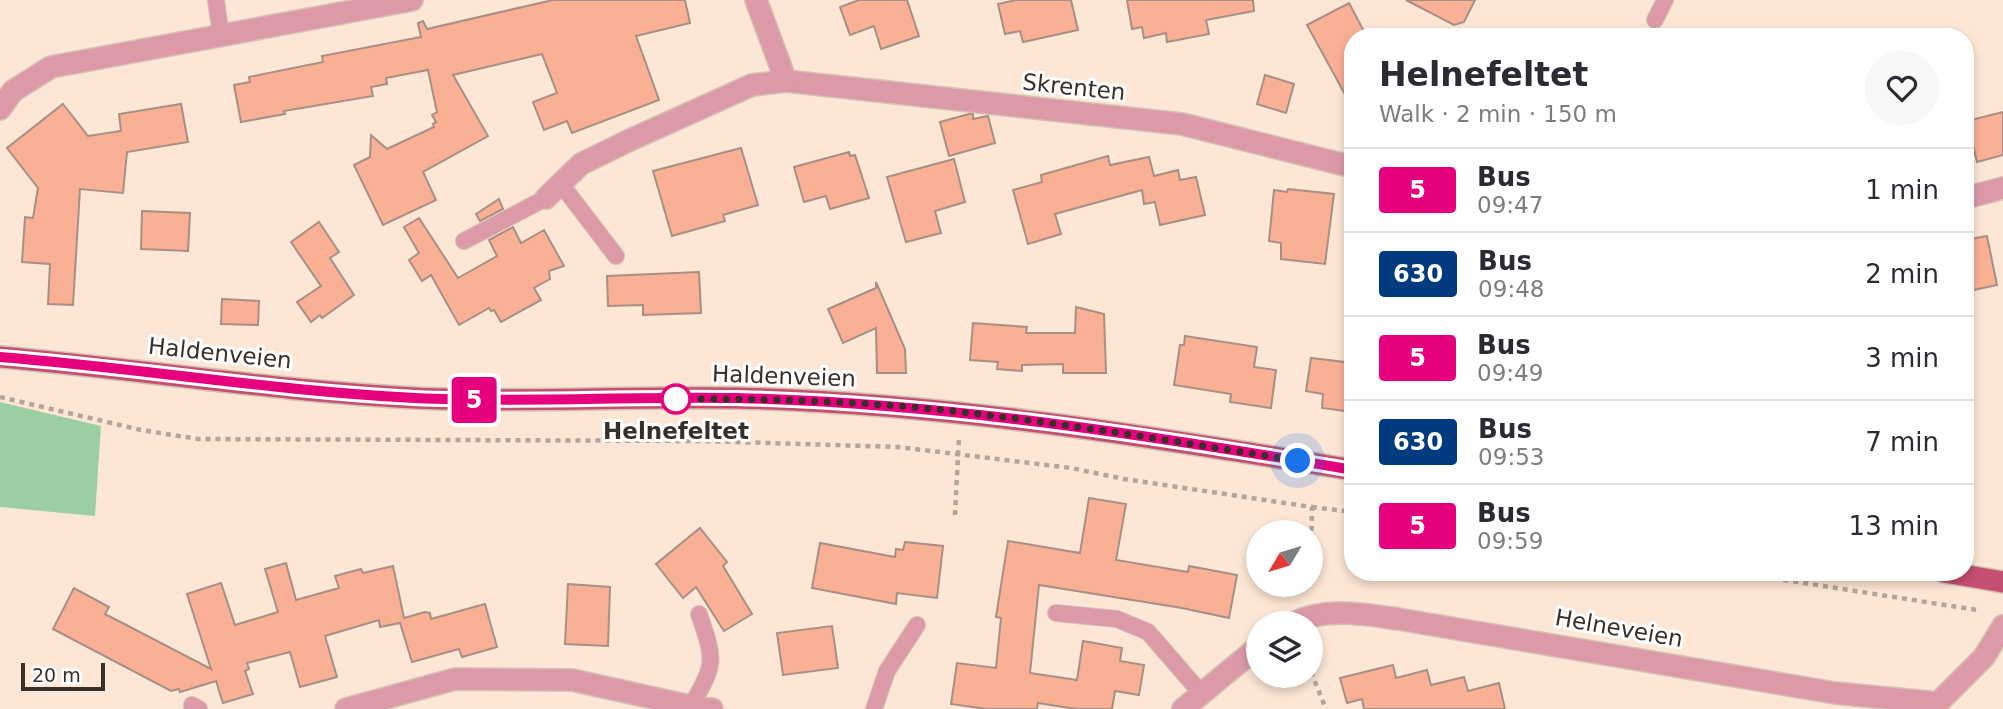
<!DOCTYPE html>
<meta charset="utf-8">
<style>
:root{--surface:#fff;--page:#f7f7f7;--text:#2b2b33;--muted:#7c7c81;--line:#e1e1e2}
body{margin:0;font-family:"DejaVu Sans",sans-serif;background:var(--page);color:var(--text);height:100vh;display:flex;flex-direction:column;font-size:26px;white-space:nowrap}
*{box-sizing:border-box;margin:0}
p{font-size:23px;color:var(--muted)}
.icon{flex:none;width:38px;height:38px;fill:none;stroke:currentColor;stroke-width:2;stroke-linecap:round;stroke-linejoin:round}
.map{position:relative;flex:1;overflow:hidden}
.side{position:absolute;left:1344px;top:28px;width:630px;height:553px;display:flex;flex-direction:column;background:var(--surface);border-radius:28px;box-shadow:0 4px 10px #0003}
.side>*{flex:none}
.badge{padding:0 14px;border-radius:5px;font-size:24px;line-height:46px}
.needle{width:46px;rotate:232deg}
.fabs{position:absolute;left:1246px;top:520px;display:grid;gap:14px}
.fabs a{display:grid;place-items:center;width:77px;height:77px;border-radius:50%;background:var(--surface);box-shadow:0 4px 10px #0003;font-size:35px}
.scale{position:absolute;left:21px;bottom:18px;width:84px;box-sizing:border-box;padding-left:7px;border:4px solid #382f29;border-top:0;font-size:19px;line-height:24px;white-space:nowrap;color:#382f29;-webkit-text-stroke:5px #fff;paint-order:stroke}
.you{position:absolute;width:35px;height:35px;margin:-18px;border:5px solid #fff;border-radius:50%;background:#1a73e8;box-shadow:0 0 0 10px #1a73e833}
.map>.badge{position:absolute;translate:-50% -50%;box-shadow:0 0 0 4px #fff}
.round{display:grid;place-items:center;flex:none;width:74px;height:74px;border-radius:37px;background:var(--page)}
.summary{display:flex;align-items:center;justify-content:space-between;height:119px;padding:0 35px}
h1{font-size:33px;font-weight:600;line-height:52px}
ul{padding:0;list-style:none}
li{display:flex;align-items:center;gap:21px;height:84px;padding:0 35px;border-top:2px solid var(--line)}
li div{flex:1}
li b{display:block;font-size:26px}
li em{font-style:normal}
li .badge{min-width:77px;font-weight:700;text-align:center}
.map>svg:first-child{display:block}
.green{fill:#9ccea3}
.building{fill:#fab095;stroke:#a88f86;stroke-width:2}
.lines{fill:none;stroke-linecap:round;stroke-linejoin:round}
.lane-casing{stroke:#d5c1b3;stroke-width:18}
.street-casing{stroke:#d5c1b3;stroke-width:24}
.primary-casing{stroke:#d5c1b3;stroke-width:24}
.path{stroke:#b5a497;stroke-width:4.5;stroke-dasharray:5 5;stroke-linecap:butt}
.lane{stroke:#dc9aa8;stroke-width:16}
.street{stroke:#dc9aa8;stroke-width:21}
.primary{stroke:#c44f71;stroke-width:21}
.line-casing{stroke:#fff;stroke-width:16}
.line{stroke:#e6007e;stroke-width:10}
.walk{stroke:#382f29;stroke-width:7;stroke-dasharray:0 12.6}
.stop-dot{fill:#fff;stroke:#e6007e;stroke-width:3.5}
.labels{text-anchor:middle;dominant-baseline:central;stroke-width:6;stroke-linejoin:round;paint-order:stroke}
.street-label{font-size:23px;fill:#382f29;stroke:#fff}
.stop-label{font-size:23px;font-weight:bold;fill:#382f29;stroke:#fff}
</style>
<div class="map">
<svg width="2003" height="709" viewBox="0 0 2003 709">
<rect width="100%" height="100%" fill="#fce6d5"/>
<polygon class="green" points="0,402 101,426 95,516 0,507"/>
<g class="building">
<polygon points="553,0 685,0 690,23 636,36 659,100 572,133 567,121 544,130 533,102 557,93 542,54 453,75 488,136 423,172 436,200 383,225 354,165 370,157 371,135 387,149 434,127 433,124 436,122 432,115 437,112 428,70 386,78 387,84 371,87 373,96 284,111 285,114 241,122 234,85 250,82 249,77 323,62 322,56 421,37 418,23 423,21 427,29"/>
<polygon points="859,0 907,0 919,36 881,49 874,26 850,35 840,7"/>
<polygon points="1016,0 1071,0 1078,30 1023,42 1020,31 1005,34 998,4"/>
<polygon points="1127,0 1253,0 1254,11 1206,20 1209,34 1167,42 1166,33 1144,38 1142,27 1132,29"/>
<polygon points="1406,0 1475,0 1464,22 1454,25"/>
<polygon points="1349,3 1367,37 1353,37 1353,109 1307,25"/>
<polygon points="1265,75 1294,84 1286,113 1257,104"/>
<polygon points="63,104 88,136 121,131 119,114 181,104 188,142 127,152 123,193 80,189 73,305 48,304 50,264 22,262 25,217 33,218 38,188 7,148"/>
<polygon points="2003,112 2003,155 1977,162 1967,121"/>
<polygon points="969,114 973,114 973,119 988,116 995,143 949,156 940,122"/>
<polygon points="741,148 758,205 723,215 725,221 672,236 653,171"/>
<polygon points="849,152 850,156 855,155 869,198 830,209 826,196 804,202 794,167"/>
<polygon points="1108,156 1110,165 1149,157 1154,176 1178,170 1180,180 1196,177 1205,215 1160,225 1155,202 1144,204 1142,190 1055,214 1061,234 1028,244 1013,190 1042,182 1041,175"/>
<polygon points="954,159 965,202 935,211 941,233 906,242 887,177"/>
<polygon points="1288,189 1334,194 1325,264 1281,259 1281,243 1269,241 1274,190 1287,192"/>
<polygon points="499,199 503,209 480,221 476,214"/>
<polygon points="142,211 190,213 188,251 141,249"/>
<polygon points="419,218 458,278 497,256 489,240 513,227 521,243 544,230 564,266 549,271 550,279 534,288 541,300 501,322 494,310 491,311 489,308 459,325 431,275 422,281 409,260 419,253 404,227"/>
<polygon points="319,222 339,252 330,258 354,295 322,318 320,315 311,322 297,302 321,286 291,242"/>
<polygon points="1987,236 1997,285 1965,292 1965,240"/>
<polygon points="699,272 701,313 643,315 643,305 608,306 607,276"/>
<polygon points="876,282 905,349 906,373 877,373 876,328 843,343 828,309 876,288"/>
<polygon points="222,299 259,301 258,325 221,324"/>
<polygon points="1076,307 1104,314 1106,373 1063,373 1063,364 1022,365 1022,371 997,369 998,362 970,360 973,323 1027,327 1026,333 1075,333"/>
<polygon points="1185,336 1257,347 1254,367 1276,370 1271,408 1230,402 1231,394 1174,385 1180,345 1184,345"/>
<polygon points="1311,358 1353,363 1353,412 1322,408 1323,394 1306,391"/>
<polygon points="1089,498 1126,504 1116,560 1188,572 1189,566 1237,575 1229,618 1182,608 1039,585 1030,673 1077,680 1083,641 1122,648 1120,661 1144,665 1139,695 1115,691 1112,709 1076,709 1038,703 1037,709 987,709 951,704 957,663 996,668 1001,618 996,617 1008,541 1080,553"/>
<polygon points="700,528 727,562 723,566 752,614 724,631 696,587 683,598 656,564"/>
<polygon points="905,542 943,546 937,598 897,593 896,604 812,588 820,543 895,557 896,549 903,550"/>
<polygon points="286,563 296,600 339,588 335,576 361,569 363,573 393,566 404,618 425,612 430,613 431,619 485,604 497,647 462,657 459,649 412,662 400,623 380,627 379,620 325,636 337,677 300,687 290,652 247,663 249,669 245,671 253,694 223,703 216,681 180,692 179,689 171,691 53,629 74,588 109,607 105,614 211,669 187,594 221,583 235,625 278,612 265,569"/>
<polygon points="568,584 610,587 608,646 565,644"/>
<polygon points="832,626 838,668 783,675 777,633"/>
<polygon points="1393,665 1396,678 1427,670 1431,685 1464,677 1468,691 1499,683 1505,709 1364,709 1362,699 1347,703 1340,678"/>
</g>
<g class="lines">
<g class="lane-casing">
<g id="lane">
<polyline points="216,0 221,36"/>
<polyline points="1655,20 1665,0"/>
<polyline points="561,184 616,256"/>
<polyline points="464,241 546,198"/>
<polyline points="1056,613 1117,619 1148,632 1201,693"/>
<polyline points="192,705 199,709"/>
<path d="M691 706C716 663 715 661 699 614"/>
<polyline points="874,709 887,671 917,625"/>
</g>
</g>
<g class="street-casing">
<g id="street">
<polyline points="756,0 786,81 1182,124 1353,167"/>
<polyline points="0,109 13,91 51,67 412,0"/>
<polyline points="546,198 581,164 630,140 752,85 786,81"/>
<polyline points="1965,198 2003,188"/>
<path d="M1293 623C1326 607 1362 614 1398 619L1835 693 1938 703"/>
<polyline points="346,709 455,679 572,680 703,709 712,709"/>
<polyline points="1183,709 1258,647"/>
<polyline points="1937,709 1938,703 1984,657 2003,626"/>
</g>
</g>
<g class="primary-casing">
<g id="primary">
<path d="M0 357C138 369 276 391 415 398 522 403 629 396 736 398 943 403 1149 436 1353 470"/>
<polyline points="1944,572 2003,582"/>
</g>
</g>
<g class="path">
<polyline points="0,397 141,430 198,439 703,441 898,447 1071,468 1124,479 1312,507 1311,560"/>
<polyline points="699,433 703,441"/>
<polyline points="1312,507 1353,512"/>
<polyline points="955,515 959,437"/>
<polyline points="1734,572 1977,610"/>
<polyline points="1311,672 1326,709"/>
</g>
<use href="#lane" class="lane"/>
<use href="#street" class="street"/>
<use href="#primary" class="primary"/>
</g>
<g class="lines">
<g class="line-casing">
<path id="line" d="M0 357C138 368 276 391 415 398 522 403 629 396 736 398 943 403 1149 435 1353 470"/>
</g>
<use href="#line" class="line"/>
<path class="walk" d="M676 399C771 399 868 401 962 412 1074 425 1187 443 1298 461"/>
</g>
<circle class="stop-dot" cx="676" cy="399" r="14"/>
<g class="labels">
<g class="street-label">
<text transform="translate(1074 87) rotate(6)">Skrenten</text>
<text transform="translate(220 353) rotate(6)">Haldenveien</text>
<text transform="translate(784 376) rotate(2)">Haldenveien</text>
<text transform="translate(1619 628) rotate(10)">Helneveien</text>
</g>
<g class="stop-label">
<text x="676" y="431">Helnefeltet</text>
</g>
</g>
</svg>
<div class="fabs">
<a><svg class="needle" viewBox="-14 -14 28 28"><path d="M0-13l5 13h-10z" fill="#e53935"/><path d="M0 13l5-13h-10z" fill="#7c7c81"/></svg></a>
<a><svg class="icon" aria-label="layers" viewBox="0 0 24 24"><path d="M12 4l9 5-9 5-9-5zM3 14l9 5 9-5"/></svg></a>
</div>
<div class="scale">20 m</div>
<div class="you" style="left:1298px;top:461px"></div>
<b class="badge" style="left:474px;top:400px;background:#e6007e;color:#fff">5</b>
<section class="side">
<div class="summary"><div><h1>Helnefeltet</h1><p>Walk · 2 min · 150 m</p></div><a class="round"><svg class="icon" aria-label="heart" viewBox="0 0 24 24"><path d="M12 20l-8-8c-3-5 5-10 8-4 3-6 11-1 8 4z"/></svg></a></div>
<ul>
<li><span class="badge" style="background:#e6007e;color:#fff">5</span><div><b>Bus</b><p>09:47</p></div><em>1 min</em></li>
<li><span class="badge" style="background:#003b80;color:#fff">630</span><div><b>Bus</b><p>09:48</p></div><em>2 min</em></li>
<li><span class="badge" style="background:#e6007e;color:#fff">5</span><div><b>Bus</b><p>09:49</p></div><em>3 min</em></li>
<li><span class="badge" style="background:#003b80;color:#fff">630</span><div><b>Bus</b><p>09:53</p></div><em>7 min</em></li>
<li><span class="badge" style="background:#e6007e;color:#fff">5</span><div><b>Bus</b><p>09:59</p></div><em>13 min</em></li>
</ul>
</section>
</div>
